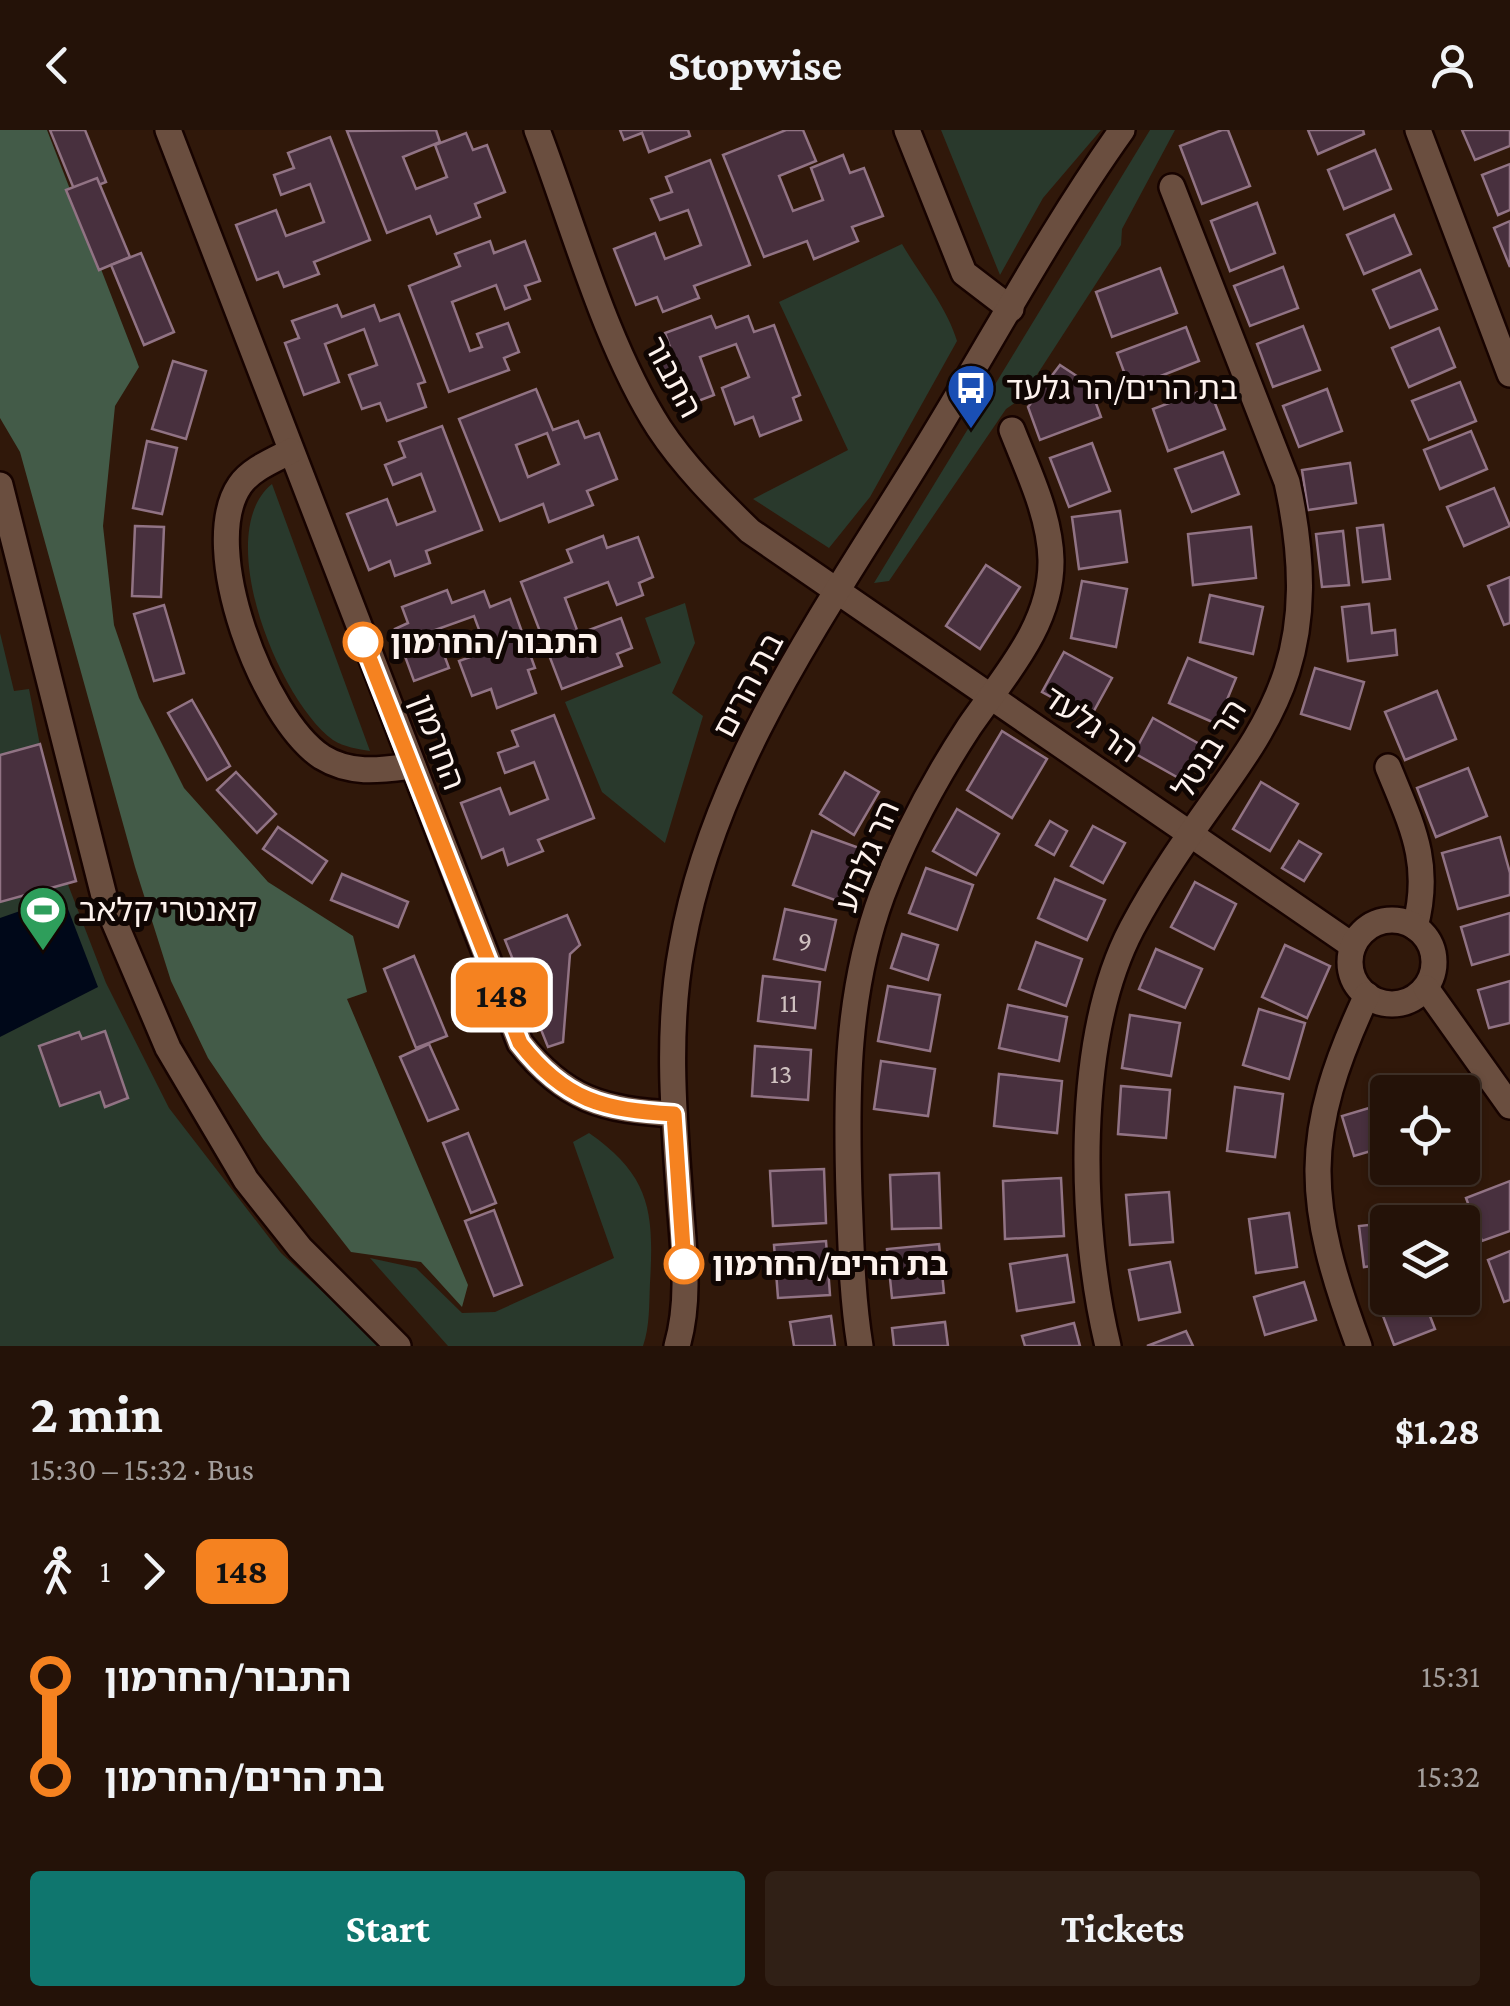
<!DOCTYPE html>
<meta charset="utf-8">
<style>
:root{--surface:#241208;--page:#302016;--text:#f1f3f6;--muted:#a39e9c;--line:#413229;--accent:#0f766e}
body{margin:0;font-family:"Crimson Pro","Noto Sans Hebrew",serif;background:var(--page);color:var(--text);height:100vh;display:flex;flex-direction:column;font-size:38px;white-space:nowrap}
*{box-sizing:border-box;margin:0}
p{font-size:32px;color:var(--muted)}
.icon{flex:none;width:55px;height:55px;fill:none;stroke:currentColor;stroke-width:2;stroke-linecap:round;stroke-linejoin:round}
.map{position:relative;height:1216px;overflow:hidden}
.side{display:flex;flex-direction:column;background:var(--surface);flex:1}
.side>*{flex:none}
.badge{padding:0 20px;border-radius:15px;font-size:35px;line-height:65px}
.fabs{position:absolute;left:1370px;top:945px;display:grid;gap:20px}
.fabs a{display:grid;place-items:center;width:110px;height:110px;border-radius:10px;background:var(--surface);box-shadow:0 2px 8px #0004,0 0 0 2px var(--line);font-size:50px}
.map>.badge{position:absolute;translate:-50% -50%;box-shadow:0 0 0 5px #fff}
.legs{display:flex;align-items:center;gap:15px;height:110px;padding:0 30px;font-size:32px}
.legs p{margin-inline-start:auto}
.summary{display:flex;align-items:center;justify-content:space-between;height:170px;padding:0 30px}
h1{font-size:55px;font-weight:700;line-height:75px}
.action{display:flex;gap:20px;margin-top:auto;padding:20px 30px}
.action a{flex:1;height:115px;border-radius:10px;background:var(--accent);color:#fff;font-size:40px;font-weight:700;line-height:115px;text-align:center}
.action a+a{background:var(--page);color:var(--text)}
ul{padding:0 30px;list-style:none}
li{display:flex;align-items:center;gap:35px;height:100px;font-size:38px}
li i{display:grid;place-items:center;width:15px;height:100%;margin:0 12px;background:currentColor}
li i::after{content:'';width:25px;height:25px;margin:-12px;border:8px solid;border-radius:50%;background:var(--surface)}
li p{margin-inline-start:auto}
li:first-child i{background:linear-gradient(#0000 50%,currentColor 0)}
li:last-child i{background:linear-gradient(currentColor 50%,#0000 0)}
header{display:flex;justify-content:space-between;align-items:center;height:130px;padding:0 30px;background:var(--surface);font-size:45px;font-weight:700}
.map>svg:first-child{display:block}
.green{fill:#29392c}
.forest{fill:#435b48}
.water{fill:#000819}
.building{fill:#48303e;stroke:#917384;stroke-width:2.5;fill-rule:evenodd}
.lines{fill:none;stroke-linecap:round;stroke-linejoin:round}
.minor-casing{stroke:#170300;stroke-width:30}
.minor{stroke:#6a4e3f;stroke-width:25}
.line-1-casing{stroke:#fff;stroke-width:22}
.line-1{stroke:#f58220;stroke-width:15}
.stop-1-dot{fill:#fff;stroke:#f58220;stroke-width:5}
.labels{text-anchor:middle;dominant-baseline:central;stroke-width:10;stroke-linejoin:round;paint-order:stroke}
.number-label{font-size:28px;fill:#d0c2c1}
.street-label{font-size:32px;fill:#fdf2ed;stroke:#100603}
.poi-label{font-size:32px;fill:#fdf2ed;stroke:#100603;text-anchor:start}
.stop-label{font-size:32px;font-weight:bold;fill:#fdf2ed;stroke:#100603;text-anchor:start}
</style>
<header><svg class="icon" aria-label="back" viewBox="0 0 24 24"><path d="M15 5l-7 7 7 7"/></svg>Stopwise<svg class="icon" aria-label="person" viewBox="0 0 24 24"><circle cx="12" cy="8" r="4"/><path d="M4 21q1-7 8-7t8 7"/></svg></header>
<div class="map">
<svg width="1510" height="1216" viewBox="0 0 1510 1216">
<rect width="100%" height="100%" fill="#30180a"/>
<g class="green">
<polygon points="941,0 1101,0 1043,68 1000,145"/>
<polygon points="1150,0 1175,0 1122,99 1121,115 1022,268 1006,279 889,451 874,453"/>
<path d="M902 114C920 145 947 177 957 211L870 367 829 418 753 369 848 320 779 172Z"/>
<path d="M272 354 370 621C358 619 344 617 333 610 279 571 211 403 272 354Z"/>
<polygon points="685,473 695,513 672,563 703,586 665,713 602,662 565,572 661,533 645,488"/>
<polygon points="0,503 14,561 29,559 67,752 106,853 169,978 281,1123 381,1216 0,1216"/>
<path d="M589 1003C651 1046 654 1083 650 1153 649 1174 650 1196 643 1216H448L370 1128 416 1138 462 1183 495 1182 614 1128 573 1012Z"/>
</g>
<polygon class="forest" points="0,0 47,0 139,237 115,276 103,396 114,495 139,568 184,658 268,752 353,806 367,862 347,869 468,1155 462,1177 421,1132 351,1122 263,1009 208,928 171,851 135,737 20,322 0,288"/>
<polygon class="water" points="63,766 98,857 0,907 0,788"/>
<g class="building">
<polygon points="50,0 85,0 106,52 76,64"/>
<polygon points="436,0 440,12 403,27 416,59 447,47 435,15 466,3 473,20 487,15 505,62 475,74 480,87 437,104 430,86 387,103 347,1"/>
<polygon points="620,0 688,0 690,6 649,22 642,3 624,10"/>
<polygon points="803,0 816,31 779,46 793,81 823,70 811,38 843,25 850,43 864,38 883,86 852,97 858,111 814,129 807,111 764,127 723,25 786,0"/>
<polygon points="1222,0 1228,0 1250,56 1202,74 1180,16"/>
<polygon points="1308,0 1363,0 1364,4 1318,24"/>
<polygon points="1462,0 1510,0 1510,16 1475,30"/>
<polygon points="330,7 370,110 314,132 319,144 284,157 278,142 257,150 236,95 276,80 286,106 324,92 310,54 281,65 274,45 294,38 288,23"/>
<polygon points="1375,20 1391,59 1344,79 1328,40"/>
<polygon points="710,30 750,135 694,156 699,168 663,182 657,167 636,175 614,119 655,103 665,129 701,115 688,80 660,90 651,69 672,62 666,47"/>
<polygon points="1510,34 1510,80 1498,85 1482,45"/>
<polygon points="97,48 130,127 99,140 66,60"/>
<polygon points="1257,73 1275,123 1230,141 1211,91"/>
<polygon points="1394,85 1411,124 1364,144 1347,105"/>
<polygon points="1510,91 1510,137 1494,98"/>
<polygon points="490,111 494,123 525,111 540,151 525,156 530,169 505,179 496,155 452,172 470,221 482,217 477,204 508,193 519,222 504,228 509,240 449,262 409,156 460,136 455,124"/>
<polygon points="141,123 174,202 144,215 111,135"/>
<polygon points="1283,137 1298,178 1250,196 1234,156"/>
<polygon points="1160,138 1177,183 1112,207 1096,162"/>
<polygon points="1420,140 1437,179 1390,198 1373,160"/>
<polygon points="337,175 342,187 374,175 380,191 399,184 425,252 418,254 426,277 387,291 380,273 362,279 349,245 377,235 364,199 325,214 339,252 304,265 285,213 299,208 292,191"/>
<polygon points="711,186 716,198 748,186 754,202 774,195 800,265 793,268 801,290 760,306 753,287 735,294 722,258 749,247 736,214 700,227 714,265 677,279 657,225 671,220 665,203"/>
<polygon points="1303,196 1320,240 1273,257 1257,214"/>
<polygon points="1186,197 1199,231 1130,258 1117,223"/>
<polygon points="1439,198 1455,237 1409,257 1392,218"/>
<polygon points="173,231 206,241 186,309 152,299"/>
<polygon points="1060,235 1089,254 1101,287 1040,310 1028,277"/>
<polygon points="1460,252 1476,291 1429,310 1412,271"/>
<polygon points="1209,258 1225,299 1168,321 1153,279"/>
<path d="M536 259 553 300 578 291 585 308 599 303 617 349 587 361 593 375 549 392 543 374 500 391 459 289ZM547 303 559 334 528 347 516 315Z"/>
<polygon points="1327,259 1342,301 1299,317 1283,276"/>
<polygon points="442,296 482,400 426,421 430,433 395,446 390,431 369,440 347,384 387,369 397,395 435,381 421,344 393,355 385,335 405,327 399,312"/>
<polygon points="1471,301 1487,339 1440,359 1424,320"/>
<polygon points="147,311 177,318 162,384 133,378"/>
<polygon points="1092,313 1110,361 1069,377 1050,328"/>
<polygon points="1223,322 1239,364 1192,382 1175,339"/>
<polygon points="1350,333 1356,373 1308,380 1302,340"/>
<polygon points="1494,358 1510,396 1464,416 1447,377"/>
<polygon points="1120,381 1127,432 1079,439 1072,387"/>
<polygon points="1383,395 1390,449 1363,452 1357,398"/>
<polygon points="135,396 164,397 161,467 132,466"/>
<polygon points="1251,397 1256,448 1193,455 1188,404"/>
<polygon points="1343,401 1349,455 1322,457 1316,404"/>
<polygon points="603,406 607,418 638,407 653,447 639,453 643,465 617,475 608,452 565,468 583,516 594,512 589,500 621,488 632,518 617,524 622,536 562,559 521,452 572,432 567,420"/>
<polygon points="986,435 1020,457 980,519 946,496"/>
<polygon points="1510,447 1510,493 1504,495 1488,456"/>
<polygon points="1082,451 1127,459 1116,517 1071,508"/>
<polygon points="447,460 452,473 484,461 490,477 510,469 535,538 528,540 536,563 497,578 491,559 472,566 459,531 487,521 474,486 435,500 449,538 414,551 395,499 408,493 402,477"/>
<polygon points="1210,465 1263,477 1253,524 1200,512"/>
<polygon points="1369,474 1372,503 1395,500 1397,525 1348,531 1342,477"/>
<polygon points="164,475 184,543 154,551 134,484"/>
<polygon points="1064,522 1112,548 1090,588 1042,562"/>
<polygon points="1188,528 1236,548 1217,594 1169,573"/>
<polygon points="1315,538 1364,552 1350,599 1301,584"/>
<polygon points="1437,561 1456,609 1405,630 1385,582"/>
<polygon points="192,570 230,636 207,650 168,583"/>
<polygon points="554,585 594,688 538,710 543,721 508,735 503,719 482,728 461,673 500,658 510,684 548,669 534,632 505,643 498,623 518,616 512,601"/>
<polygon points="1153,588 1203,616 1184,651 1134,623"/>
<polygon points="1002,601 1047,629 1012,688 967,660"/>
<polygon points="40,614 76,751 0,772 0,625"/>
<polygon points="1468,638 1487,686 1436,707 1417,658"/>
<polygon points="236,642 276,684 257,703 217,660"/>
<polygon points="845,642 879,662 854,705 820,684"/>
<polygon points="1261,652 1298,674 1270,721 1233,699"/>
<polygon points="957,679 999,704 976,745 933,721"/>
<polygon points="1050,691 1067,701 1054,725 1036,715"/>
<polygon points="1093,696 1125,713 1103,753 1071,736"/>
<polygon points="278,697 327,731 312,753 263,719"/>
<polygon points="812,701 862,719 843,773 793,755"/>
<polygon points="1500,707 1510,743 1510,765 1458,779 1442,723"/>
<polygon points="1299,711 1321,724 1304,751 1282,738"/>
<polygon points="926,738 973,755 957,800 909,783"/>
<polygon points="342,744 408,772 398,797 331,770"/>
<polygon points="1055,749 1105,770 1087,810 1038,788"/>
<polygon points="1195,752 1236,774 1214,819 1171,797"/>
<polygon points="785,779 836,790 825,840 774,829"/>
<polygon points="1510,783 1510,824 1472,835 1461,797"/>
<polygon points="567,785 580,815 570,824 563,912 548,917 505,810"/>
<polygon points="902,804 938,815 928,850 891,838"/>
<polygon points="1036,812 1082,829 1066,876 1019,859"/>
<polygon points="1285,815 1330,836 1307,888 1262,867"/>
<polygon points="1156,819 1202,839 1185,878 1139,859"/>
<polygon points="414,826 447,906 416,918 384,839"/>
<polygon points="763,846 820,852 815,898 758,891"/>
<polygon points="1510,851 1510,893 1489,898 1478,860"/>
<polygon points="888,856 940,865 930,921 878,911"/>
<polygon points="1008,875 1067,887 1059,931 999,918"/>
<polygon points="1259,879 1305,893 1289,949 1243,935"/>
<polygon points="1130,885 1180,893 1171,946 1122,938"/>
<polygon points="105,901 128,968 105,977 100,962 60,976 39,916 79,902 82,909"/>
<polygon points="429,914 458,979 428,991 400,927"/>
<polygon points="755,916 811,920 808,970 752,966"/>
<polygon points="881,931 935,939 928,986 874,979"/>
<polygon points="999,944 1062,951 1057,1003 994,996"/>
<polygon points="1121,956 1170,960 1166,1008 1118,1004"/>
<polygon points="1235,957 1283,964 1275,1027 1227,1021"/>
<polygon points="1386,973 1388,1016 1354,1026 1342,986"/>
<polygon points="468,1003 496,1073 471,1083 443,1013"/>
<polygon points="824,1039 826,1093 773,1096 770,1041"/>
<polygon points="939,1043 941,1098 892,1099 890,1045"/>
<polygon points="1061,1048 1064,1106 1005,1109 1003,1051"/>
<polygon points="1510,1051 1510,1101 1482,1111 1466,1068"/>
<polygon points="1169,1062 1173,1112 1130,1115 1126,1065"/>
<polygon points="494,1080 522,1155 494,1166 465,1091"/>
<polygon points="1289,1083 1297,1137 1256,1143 1249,1089"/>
<polygon points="1388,1093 1388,1134 1364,1137 1359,1096"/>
<polygon points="826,1111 830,1165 778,1168 774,1115"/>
<polygon points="939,1114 944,1163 892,1168 887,1119"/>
<polygon points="1510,1121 1510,1170 1504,1172 1488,1130"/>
<polygon points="1067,1125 1074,1172 1017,1181 1010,1134"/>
<polygon points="1170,1132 1180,1182 1139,1190 1129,1140"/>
<polygon points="1304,1152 1316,1190 1265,1205 1254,1167"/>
<polygon points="1388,1166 1423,1168 1435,1199 1394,1215 1377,1170"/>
<polygon points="831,1186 835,1216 794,1216 790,1192"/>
<polygon points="945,1192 948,1216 894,1216 892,1198"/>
<polygon points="1074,1193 1080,1216 1025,1216 1022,1206"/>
<polygon points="1186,1201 1193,1216 1147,1216"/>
</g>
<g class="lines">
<g class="minor-casing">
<g id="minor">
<path d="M168 0 520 913C565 970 603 980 674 984"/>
<path d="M537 0C573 94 605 214 659 298 684 336 717 369 750 401L1353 816"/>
<polyline points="907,0 964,143 1011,179"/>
<polyline points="1418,0 1510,244"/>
<path d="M291 321C274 330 251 339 240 355 197 417 264 589 322 627 351 645 381 640 412 636"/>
<polyline points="0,355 105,770 168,918 246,1050 300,1118 398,1216"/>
<path d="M1388 637C1412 696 1432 733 1415 797"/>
<circle cx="1392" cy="832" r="42"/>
<polyline points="1426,858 1510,976"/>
<path d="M677 1216C692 1165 682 1109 679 1058 673 978 667 895 682 816 715 629 835 469 931 310 994 207 1052 98 1122 0"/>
<path d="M860 1216C852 1166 851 1116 849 1065 846 962 846 863 882 765 904 707 935 649 969 597 1004 546 1052 495 1051 430 1050 385 1028 341 1012 300"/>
<path d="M1108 1216C1079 1097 1074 908 1132 798 1227 620 1337 581 1287 352L1172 57"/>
<path d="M1359 1216C1305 1071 1301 1006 1367 865"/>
</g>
</g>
<use href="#minor" class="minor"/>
</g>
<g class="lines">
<g class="line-1-casing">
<path id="line-1" d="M363 512 520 913C565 971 604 980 674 984L684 1134"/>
</g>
<use href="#line-1" class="line-1"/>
</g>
<defs>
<g id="bus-pin" transform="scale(2.5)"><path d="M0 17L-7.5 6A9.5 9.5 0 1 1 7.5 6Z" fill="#1a4fb4" stroke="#100603"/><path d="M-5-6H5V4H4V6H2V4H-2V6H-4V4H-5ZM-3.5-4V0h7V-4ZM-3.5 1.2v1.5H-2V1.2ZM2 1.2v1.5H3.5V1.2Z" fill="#fff"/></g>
<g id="stadium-pin" transform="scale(2.5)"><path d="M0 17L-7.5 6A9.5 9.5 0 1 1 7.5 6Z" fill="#2e9e5b" stroke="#100603"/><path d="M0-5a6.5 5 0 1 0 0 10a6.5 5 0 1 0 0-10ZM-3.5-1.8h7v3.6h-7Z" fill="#fff"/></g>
</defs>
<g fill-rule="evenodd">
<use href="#bus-pin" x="971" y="258"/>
<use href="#stadium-pin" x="43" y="780"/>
</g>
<g class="stop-1-dot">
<circle cx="363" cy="512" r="18"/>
<circle cx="684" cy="1134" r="18"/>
</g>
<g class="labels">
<g class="number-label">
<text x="805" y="810">9</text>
<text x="789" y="872">11</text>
<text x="781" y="943">13</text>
</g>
<g class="street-label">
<text transform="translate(673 247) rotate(62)">התבור</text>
<text transform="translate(748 555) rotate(-62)">בת הרים</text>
<text transform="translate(1091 594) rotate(35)">הר גלעד</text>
<text transform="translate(438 612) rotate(69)">החרמון</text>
<text transform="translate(1209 619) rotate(-58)">הר בנטל</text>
<text transform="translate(867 726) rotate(-67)">הר גלבוע</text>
</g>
<g class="poi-label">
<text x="1006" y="258">בת הרים/הר גלעד</text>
<text x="78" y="780">קאנטרי קלאב</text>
</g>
<g class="stop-label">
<text x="390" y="512">התבור/החרמון</text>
<text x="712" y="1134">בת הרים/החרמון</text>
</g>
</g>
</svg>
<div class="fabs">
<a><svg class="icon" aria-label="locate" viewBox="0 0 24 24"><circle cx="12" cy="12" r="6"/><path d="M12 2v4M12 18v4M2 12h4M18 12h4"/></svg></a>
<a><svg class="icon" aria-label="layers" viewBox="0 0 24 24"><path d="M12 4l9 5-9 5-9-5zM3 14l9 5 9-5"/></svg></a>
</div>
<b class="badge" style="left:502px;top:865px;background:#f58220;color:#111">148</b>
</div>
<section class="side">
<div class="summary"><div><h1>2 min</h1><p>15:30 – 15:32 · Bus</p></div><b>$1.28</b></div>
<div class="legs"><svg class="icon" aria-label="walk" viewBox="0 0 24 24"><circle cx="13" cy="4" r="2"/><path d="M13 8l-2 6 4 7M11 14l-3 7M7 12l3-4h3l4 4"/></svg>1<svg class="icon" aria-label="forward" viewBox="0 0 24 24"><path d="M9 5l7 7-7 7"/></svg><b class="badge" style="background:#f58220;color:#111">148</b></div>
<ul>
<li><i style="color:#f58220"></i><b>התבור/החרמון</b><p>15:31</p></li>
<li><i style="color:#f58220"></i><b>בת הרים/החרמון</b><p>15:32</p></li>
</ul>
<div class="action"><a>Start</a><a>Tickets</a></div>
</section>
